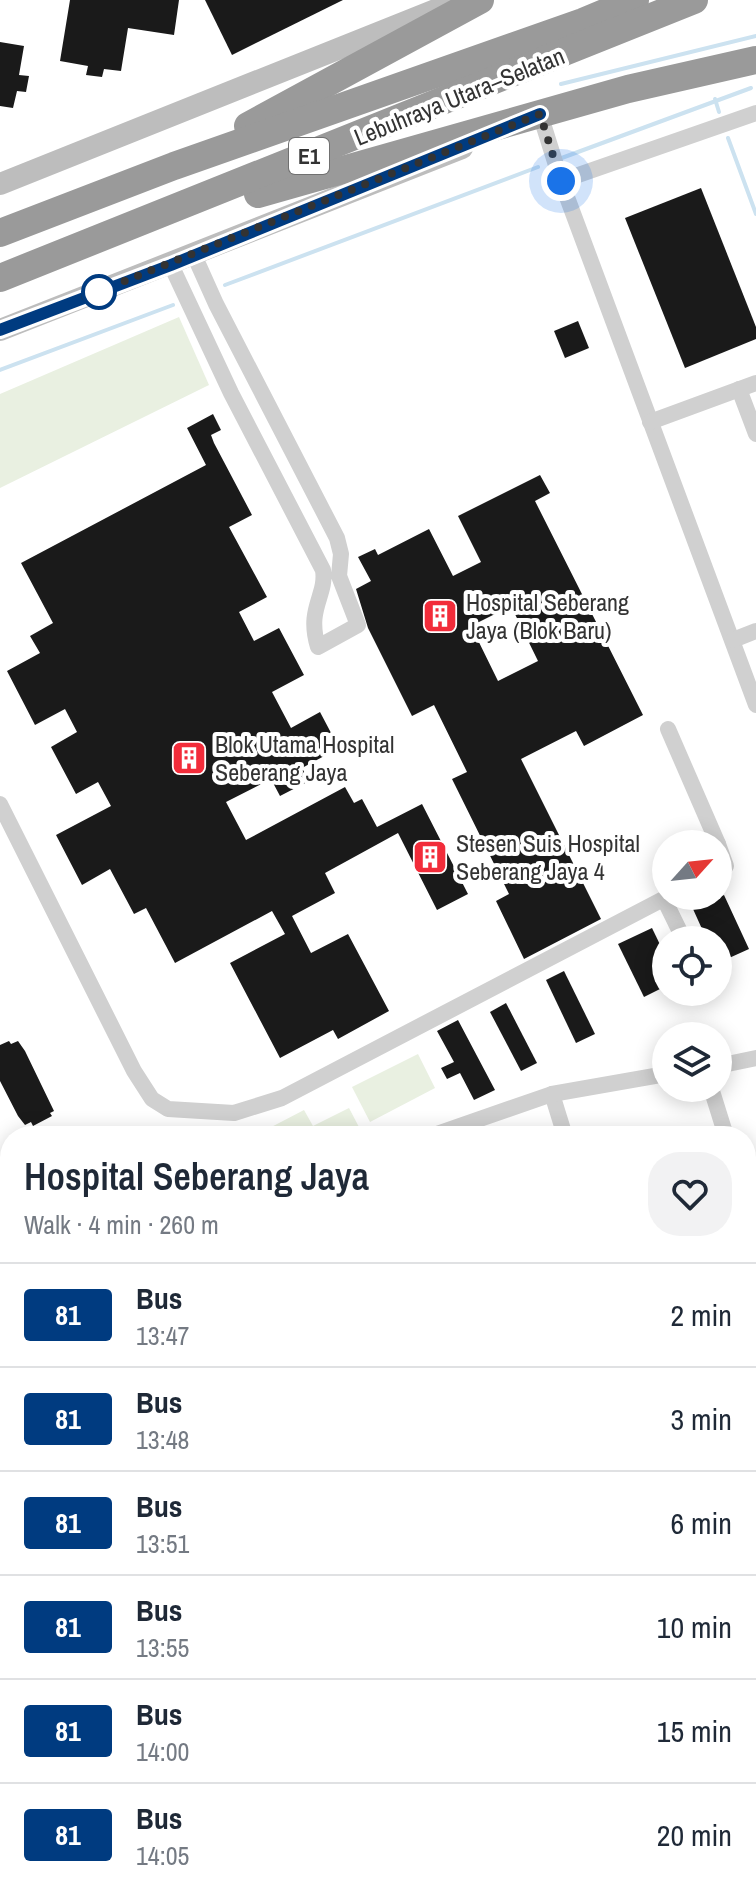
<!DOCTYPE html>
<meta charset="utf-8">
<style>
:root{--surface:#fff;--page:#f2f2f3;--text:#1f2937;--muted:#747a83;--line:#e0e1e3}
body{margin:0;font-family:"Archivo Narrow",sans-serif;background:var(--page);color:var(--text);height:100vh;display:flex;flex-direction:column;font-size:30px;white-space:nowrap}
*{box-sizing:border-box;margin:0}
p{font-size:26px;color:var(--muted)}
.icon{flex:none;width:44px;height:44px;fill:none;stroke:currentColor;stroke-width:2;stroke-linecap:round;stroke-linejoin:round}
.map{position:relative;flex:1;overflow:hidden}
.drawer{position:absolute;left:0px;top:1126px;width:756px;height:776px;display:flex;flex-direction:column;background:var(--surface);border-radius:32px 32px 0 0;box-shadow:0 4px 20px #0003}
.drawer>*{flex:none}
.badge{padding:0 16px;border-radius:6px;font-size:28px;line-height:52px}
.needle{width:52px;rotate:63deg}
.controls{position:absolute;left:652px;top:830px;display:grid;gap:16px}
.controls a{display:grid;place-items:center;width:80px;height:80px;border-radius:50%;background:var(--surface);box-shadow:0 4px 20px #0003;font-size:40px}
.you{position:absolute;width:40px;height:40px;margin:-20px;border:6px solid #fff;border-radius:50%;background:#1a73e8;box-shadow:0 0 0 12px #1a73e833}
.map>.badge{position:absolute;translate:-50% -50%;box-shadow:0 0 0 4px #fff}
.round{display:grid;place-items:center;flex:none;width:84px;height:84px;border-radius:32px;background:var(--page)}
.overview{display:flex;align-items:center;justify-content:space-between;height:136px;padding:0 24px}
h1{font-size:38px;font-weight:600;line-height:60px}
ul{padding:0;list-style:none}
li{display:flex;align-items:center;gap:24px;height:104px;padding:0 24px;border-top:2px solid var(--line)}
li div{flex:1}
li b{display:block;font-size:30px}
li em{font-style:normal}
li .badge{min-width:88px;font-weight:700;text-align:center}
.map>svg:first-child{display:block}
.green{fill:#e9f0e1}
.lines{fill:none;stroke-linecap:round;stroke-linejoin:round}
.stream{stroke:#cce2f0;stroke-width:4}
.building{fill:#1a1a1a;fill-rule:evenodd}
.street{stroke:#d0d0d0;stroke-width:16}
.secondary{stroke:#bdbdbd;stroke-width:22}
.highway{stroke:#9a9a9a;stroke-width:28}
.line-casing{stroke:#fff;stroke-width:18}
.line{stroke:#003b80;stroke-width:12}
.walk{stroke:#333;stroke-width:8;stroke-dasharray:0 14.4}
.stop-dot{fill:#fff;stroke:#003b80;stroke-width:4}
.labels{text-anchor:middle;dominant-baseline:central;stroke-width:8;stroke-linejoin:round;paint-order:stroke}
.shield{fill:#fff;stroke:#707070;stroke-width:2}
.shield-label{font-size:22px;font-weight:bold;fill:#333}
.street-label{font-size:24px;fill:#333;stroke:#fff}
.poi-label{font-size:24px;fill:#333;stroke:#fff;text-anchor:start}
</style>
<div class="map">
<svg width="756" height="1902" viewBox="0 0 756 1902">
<rect width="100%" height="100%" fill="#fff"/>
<g class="green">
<polygon points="179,317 209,385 0,488 0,394"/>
<polygon points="418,1054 435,1088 370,1122 352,1087"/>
<polygon points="349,1108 360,1129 347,1136 256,1135 304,1110 313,1126"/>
</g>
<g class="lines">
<g class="stream">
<polyline points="561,84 756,36"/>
<polyline points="715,99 719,112"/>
<polyline points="728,138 756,214"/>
<polyline points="559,159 751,88"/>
<polyline points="225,285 538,167"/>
<polyline points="0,370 173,305"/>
</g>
</g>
<g class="building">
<polygon points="70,0 179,0 174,35 128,28 121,71 104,69 102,77 86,75 88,66 60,61"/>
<polygon points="205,0 343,0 232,55"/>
<polygon points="0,42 24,46 19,75 29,76 26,92 17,91 13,108 0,106"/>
<polygon points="701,188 756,327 756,339 685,368 625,218"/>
<polygon points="578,321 589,348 565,358 554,331"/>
<polygon points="213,414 221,430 211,435 214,443 252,515 229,527 267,597 239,612 254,641 279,628 304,675 272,692 291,728 320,712 339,748 302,768 309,781 280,796 271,779 226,802 246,840 345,787 354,803 362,799 377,827 422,804 468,894 437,910 398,833 325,873 335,893 292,916 311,953 348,934 389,1011 338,1039 333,1030 280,1058 230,963 285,934 272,911 175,963 146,908 134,914 110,869 82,885 56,835 111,806 98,782 76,794 51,747 77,732 65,709 35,725 7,671 40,653 30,636 53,623 21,563 206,465 187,428"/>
<path d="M540 475 550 493 535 501 643 715 584 746 576 731 521 759 601 919 524 959 496 901 509 894 452 779 467 772 434 705 412 716 368 628 356 589 371 581 358 557 375 549 378 555 429 529 453 576 481 562 458 516ZM511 606 538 661 498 681 471 626Z"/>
<polygon points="724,895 749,949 718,963 718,940 707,940 693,909"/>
<polygon points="652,928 666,957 666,986 644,997 618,944"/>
<polygon points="564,971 595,1034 576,1043 546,980"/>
<polygon points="506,1003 537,1063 521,1071 490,1012"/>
<polygon points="458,1020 495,1090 474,1100 460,1073 447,1079 441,1068 454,1062 437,1031"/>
<polygon points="9,1041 11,1044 18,1041 25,1051 54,1111 50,1113 52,1116 33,1126 31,1122 25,1125 18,1116 0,1081 0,1045"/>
</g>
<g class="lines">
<g class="street">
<polyline points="540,114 561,181 756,705"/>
<polyline points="561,181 756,113"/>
<path d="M171 265 231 393 323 570C327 596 306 608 318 647L358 625 339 576 341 554 337 538 216 304 194 255"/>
<polyline points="739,389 756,434"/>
<polyline points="650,422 756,383"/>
<polyline points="733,640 756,631"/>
<polyline points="668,729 718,844"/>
<polyline points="0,804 134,1071 152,1099 168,1109 234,1113 282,1098 669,896"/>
<polyline points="718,844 726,866 718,871"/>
<polyline points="664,899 684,940"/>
<polyline points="718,1066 756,1058"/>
<polyline points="711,1088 726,1136"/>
<polyline points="552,1094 565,1136"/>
<polyline points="431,1136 552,1094 666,1074"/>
<polyline points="746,1202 756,1241"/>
<polyline points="746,1281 756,1265"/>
<polyline points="0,1575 10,1574"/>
<polyline points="746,1891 752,1902"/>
<polyline points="114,1892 116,1902"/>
</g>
<g class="secondary">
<polyline points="0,184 448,5"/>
<polyline points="0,330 462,148"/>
<polyline points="0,1317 10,1314"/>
<polyline points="416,1892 423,1902"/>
</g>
<g class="highway">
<polyline points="248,126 480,0"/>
<polyline points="258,194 628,89 756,60"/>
<polyline points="0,233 174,166 583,22 635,0"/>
<polyline points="0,278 694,0"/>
</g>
</g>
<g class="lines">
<g class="line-casing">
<polyline id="line" points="0,330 171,265 540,114"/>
</g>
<use href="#line" class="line"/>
<polyline class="walk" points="99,292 85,297 540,114 561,181"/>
</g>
<defs>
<g id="building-square" transform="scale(1.8)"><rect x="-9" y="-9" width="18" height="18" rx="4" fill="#f22c3a" stroke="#fff"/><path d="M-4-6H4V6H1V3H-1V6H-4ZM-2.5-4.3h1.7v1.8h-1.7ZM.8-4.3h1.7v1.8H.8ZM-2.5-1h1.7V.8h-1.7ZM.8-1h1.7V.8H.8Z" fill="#fff"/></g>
</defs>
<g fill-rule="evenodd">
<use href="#building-square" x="440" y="616"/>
<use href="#building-square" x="189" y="758"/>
<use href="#building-square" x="430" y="857"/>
</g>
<circle class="stop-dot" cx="99" cy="292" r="16"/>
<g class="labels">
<rect class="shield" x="289" y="138" width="40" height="36" rx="6"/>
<g class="shield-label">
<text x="309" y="156">E1</text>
</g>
<g class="street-label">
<text transform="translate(459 96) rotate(-22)">Lebuhraya Utara–Selatan</text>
</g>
<g class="poi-label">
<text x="466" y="602">Hospital Seberang<tspan x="466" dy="28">Jaya (Blok Baru)</tspan></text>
<text x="215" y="744">Blok Utama Hospital<tspan x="215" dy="28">Seberang Jaya</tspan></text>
<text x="456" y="843">Stesen Suis Hospital<tspan x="456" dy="28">Seberang Jaya 4</tspan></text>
</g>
</g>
</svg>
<div class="controls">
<a><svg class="needle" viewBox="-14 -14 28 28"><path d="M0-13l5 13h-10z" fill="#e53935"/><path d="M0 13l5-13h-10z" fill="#747a83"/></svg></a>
<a><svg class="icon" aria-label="locate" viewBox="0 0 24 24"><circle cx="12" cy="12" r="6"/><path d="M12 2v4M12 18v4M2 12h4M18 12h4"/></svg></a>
<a><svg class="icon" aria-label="layers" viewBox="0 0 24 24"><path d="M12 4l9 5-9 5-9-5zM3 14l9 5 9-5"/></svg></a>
</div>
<div class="you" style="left:561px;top:181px"></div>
<section class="drawer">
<div class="overview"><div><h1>Hospital Seberang Jaya</h1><p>Walk · 4 min · 260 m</p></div><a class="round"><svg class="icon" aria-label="heart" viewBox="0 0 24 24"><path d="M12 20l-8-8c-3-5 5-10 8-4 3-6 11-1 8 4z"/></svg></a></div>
<ul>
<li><span class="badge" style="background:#003b80;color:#fff">81</span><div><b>Bus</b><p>13:47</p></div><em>2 min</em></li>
<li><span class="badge" style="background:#003b80;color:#fff">81</span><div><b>Bus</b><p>13:48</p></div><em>3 min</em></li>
<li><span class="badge" style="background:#003b80;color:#fff">81</span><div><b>Bus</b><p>13:51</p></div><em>6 min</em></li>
<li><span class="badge" style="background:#003b80;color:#fff">81</span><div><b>Bus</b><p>13:55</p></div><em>10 min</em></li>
<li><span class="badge" style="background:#003b80;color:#fff">81</span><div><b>Bus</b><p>14:00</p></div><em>15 min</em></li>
<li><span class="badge" style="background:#003b80;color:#fff">81</span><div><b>Bus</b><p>14:05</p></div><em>20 min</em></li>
</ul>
</section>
</div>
